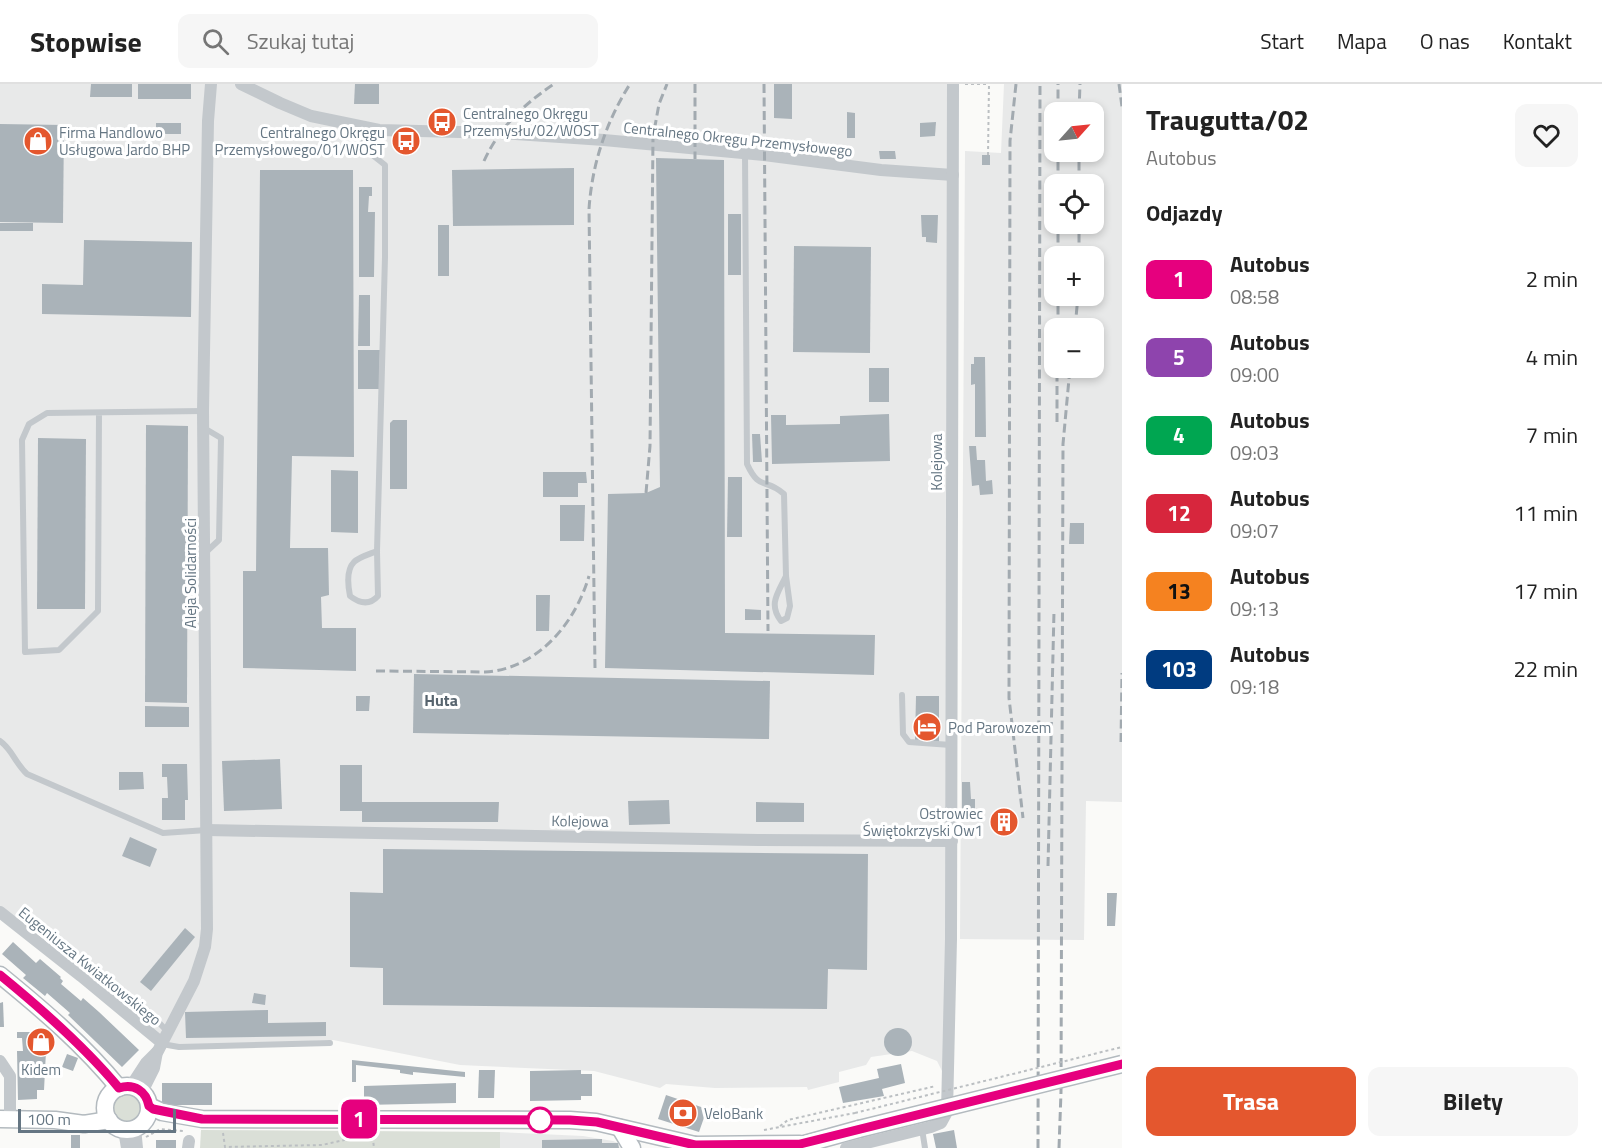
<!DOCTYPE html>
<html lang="pl">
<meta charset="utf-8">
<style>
:root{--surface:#fff;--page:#f6f6f6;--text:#222;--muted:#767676;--line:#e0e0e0;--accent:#e4572e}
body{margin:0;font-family:"Titillium Web",sans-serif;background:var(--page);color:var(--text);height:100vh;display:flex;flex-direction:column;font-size:22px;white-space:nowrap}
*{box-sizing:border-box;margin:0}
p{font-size:20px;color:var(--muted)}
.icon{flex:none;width:33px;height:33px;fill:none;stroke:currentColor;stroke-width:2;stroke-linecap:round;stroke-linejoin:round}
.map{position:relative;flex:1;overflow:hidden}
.drawer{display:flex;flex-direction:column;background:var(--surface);width:480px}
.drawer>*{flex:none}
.badge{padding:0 12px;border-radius:9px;font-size:21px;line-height:39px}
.needle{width:39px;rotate:63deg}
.fabs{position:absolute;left:1044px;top:18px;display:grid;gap:12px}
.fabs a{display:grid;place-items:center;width:60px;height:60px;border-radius:12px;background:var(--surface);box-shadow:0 3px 9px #0003;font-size:30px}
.scale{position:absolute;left:18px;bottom:15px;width:158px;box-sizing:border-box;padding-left:6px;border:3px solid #657683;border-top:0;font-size:16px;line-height:21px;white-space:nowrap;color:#657683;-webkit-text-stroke:4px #fff;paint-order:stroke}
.map>.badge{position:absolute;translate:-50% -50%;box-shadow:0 0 0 3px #fff}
h2{padding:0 24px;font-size:22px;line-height:54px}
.round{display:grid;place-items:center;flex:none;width:63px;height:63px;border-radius:12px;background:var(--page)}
.headline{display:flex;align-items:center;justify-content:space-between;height:102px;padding:0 24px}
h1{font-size:28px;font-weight:700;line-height:45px}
.action{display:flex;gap:12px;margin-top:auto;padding:12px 24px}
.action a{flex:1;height:69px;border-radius:12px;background:var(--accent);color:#fff;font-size:24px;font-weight:700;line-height:69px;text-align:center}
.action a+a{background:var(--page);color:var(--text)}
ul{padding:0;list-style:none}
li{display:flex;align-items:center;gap:18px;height:78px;padding:0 24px}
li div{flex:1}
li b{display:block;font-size:22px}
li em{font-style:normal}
li .badge{min-width:66px;font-weight:700;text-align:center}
header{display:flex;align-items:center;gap:36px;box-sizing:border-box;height:84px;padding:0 30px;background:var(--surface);border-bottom:2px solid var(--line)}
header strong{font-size:28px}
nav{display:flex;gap:33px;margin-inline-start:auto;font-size:21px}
.search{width:420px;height:54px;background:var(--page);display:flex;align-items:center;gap:15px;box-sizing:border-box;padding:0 21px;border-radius:12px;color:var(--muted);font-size:22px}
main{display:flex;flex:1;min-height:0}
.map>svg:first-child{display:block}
.built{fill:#e8e9e9;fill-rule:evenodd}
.green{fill:#dadfd7}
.building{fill:#aab3b9}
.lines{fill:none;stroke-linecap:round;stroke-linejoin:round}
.secondary-casing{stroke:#b3babf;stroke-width:19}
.path{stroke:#bbbfc2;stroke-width:2;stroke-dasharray:3 3;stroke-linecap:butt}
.lane{stroke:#c3c8cc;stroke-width:6}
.street{stroke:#c3c8cc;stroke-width:12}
.secondary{stroke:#fff;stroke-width:16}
.rail{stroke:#a2aab0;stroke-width:3;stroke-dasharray:9 4.5;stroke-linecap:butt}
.secondary-bridge-casing{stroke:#b3babf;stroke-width:19;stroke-linecap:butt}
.path-bridge{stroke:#bbbfc2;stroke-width:2;stroke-dasharray:3 3;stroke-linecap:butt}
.secondary-bridge{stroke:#fff;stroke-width:16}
.line-casing{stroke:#fff;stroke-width:14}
.line{stroke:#e6007e;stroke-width:9}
.stop-dot{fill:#fff;stroke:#e6007e;stroke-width:3}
.labels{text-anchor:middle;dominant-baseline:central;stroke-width:6;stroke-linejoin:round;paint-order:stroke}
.poi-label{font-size:15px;fill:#657683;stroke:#fff;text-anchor:start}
.street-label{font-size:15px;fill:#657683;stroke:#fff}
.neighbourhood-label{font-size:16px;font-weight:bold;fill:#57646e;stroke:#fff}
</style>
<header>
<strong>Stopwise</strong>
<div class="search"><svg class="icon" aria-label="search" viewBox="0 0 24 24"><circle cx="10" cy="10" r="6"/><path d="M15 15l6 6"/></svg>Szukaj tutaj</div>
<nav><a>Start</a><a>Mapa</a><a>O nas</a><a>Kontakt</a></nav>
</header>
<main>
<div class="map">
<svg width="1122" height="1064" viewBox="0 0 1122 1064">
<rect width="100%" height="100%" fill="#fafaf8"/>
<g class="built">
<polygon points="0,0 953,0 948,999 937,977 912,967 871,973 866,981 839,988 839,998 808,1006 807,1003 715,1004 666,1000 660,1004 594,987 460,981 333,956 173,963 0,828"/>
<path d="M1004 0H1122V718L1086 717 1084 856 960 855 965 67 1001 69ZM1054 28H1094V68H1054ZM1054 100H1094V140H1054ZM1054 172H1094V212H1054ZM1054 244H1094V284H1054Z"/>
<polygon points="500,1048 583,1052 613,1057 618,1059 620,1064 500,1064"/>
</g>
<g class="green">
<circle cx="127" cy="1024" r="15"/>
<polygon points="201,1046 500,1048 500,1064 200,1064"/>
</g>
<g class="building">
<polygon points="91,0 132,0 132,13 90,13"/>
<rect x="138" y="0" width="53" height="15"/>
<polygon points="355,0 379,0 379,20 354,20"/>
<polygon points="774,0 792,0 792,35 774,34"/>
<polygon points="847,28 855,29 855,54 847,54"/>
<polygon points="936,38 935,52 920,53 920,39"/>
<rect x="156" y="39" width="25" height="11"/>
<polygon points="0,40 64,41 63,139 0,138"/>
<polygon points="879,67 895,67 896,75 880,75"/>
<rect x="982" y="71" width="8" height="10"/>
<polygon points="656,74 724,76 725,549 875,551 874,591 605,584 608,410 646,409 660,403"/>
<polygon points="574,84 574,141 453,142 452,86"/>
<polygon points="260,86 353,86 354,373 292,372 290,464 328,464 329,511 321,513 322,544 356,544 356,587 243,584 243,487 256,487"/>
<polygon points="359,103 372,103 372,112 369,112 368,128 375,128 374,193 359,193"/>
<rect x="728" y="130" width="13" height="61"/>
<polygon points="921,131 938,131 937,159 926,158 926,153 922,153"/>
<rect x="0" y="139" width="33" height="8"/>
<rect x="438" y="141" width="11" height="51"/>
<polygon points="84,156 192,158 191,233 42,230 42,200 83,201"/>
<polygon points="794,162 871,163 870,269 793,268"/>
<polygon points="359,211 370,211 370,262 358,262"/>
<polygon points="358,266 380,266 379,305 358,305"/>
<polygon points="974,273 985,273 986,353 975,353 975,300 971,301 971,280 974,280"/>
<rect x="869" y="284" width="20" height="34"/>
<polygon points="889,330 890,377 772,380 771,331 786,331 786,341 840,340 840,332"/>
<polygon points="393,336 407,336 407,405 390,405 390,339"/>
<polygon points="146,341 188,342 187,619 145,618"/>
<polygon points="752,350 760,350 762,378 753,378"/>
<polygon points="38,354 86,355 85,525 37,525"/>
<polygon points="969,362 976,362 977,376 985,376 986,397 992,396 993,410 980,411 979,401 972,402"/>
<polygon points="331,386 358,387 358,449 331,448"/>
<polygon points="543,388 586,388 587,399 578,399 578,413 543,413"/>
<polygon points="728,393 742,393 742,453 727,453"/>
<polygon points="560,421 585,421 584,457 560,457"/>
<polygon points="1070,439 1084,439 1084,460 1069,460"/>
<polygon points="536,511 550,511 549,547 536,547"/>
<polygon points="745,525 761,526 761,536 745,536"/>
<polygon points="414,590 770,597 769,655 413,649"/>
<polygon points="356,612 370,612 369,627 356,627"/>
<polygon points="916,612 939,612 939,658 915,657"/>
<polygon points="145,622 189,623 189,643 145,643"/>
<polygon points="280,675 282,725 224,727 222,677"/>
<polygon points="162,680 187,680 188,716 185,716 185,736 162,736 162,714 168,714 167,693 162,693"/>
<polygon points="340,681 362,681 362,718 499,718 498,738 362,738 362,727 340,727"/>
<polygon points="119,688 143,688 144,705 119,706"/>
<polygon points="962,698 970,698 971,715 975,715 975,731 962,732"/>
<polygon points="669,716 670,740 629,741 628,717"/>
<polygon points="756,718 804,719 804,738 756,738"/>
<rect x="999" y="731" width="9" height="15"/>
<polygon points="130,753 157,765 150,783 122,772"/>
<polygon points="383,765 868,770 867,886 828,885 827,925 383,921 383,884 350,883 350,808 383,809"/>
<polygon points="1107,809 1117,809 1115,842 1107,842"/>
<polygon points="185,844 195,853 151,907 140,898"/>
<polygon points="13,858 36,879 40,875 61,893 60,894 63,897 61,900 81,917 83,914 99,928 139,966 122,983 68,931 70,929 47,909 45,912 23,894 26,891 2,870"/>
<polygon points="254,909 266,911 265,921 252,919"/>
<polygon points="3,918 4,943 0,943 0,919"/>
<polygon points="268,926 268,939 326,938 326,952 186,954 185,928"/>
<circle cx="898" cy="958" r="14"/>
<polygon points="17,948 47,948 44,1006 37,1006 37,1015 18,1016 17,967 23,967 22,954 17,954"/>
<polygon points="67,970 78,974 73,987 62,983"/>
<polygon points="352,976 465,988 465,993 413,988 413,991 400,989 400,986 356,981 356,998 352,998"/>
<polygon points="901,980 905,999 882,1005 884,1012 843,1019 839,1003 879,994 877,985"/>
<polygon points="479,986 495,986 494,1014 478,1014"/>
<polygon points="581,986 581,990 592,990 592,1012 581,1012 581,1016 530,1017 530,987"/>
<rect x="162" y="999" width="50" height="22"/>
<polygon points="456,999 456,1019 364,1021 364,1002"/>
<polygon points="666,1011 707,1025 699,1048 658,1035"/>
<polygon points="954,1046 957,1064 936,1064 933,1050"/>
<rect x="71" y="1051" width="9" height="13"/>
<polygon points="602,1055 602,1059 618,1059 619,1064 542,1064 542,1056"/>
<rect x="156" y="1056" width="20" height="8"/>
</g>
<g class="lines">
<g class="secondary-casing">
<g id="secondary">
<path d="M0 891C43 926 84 961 119 1004"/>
<circle cx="127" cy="1024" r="22"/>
<polyline points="149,1022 162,1028 202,1035 570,1036 596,1038 695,1061"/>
<polyline points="0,1035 55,1036 84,1040 109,1036"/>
<polyline points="620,1044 632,1064"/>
<polyline points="684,1063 695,1061 800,1060"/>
<polyline points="790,1064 859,1045"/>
</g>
</g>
<g class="path">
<polyline points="965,0 989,0"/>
<polyline points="988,71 989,0"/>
<polyline points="780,1042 788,1036 936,1002"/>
<polyline points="764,1046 855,1029"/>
<polyline points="372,1047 374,1064"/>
<polyline points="223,1049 225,1063 322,1061 353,1054 372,1052"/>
<polyline points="146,1053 160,1045 184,1047"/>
</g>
<g class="lane">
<path d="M361 43V62L385 81V173L377 467 378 512C369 522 359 519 350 512 348 502 346 486 354 478 359 473 370 470 377 467"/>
<path d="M745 69 747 380C760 408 765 393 784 410L786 492 790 522 787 534 781 537C768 520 778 509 786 492"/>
<polyline points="99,329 98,527 59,566 25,568 22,356 29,340 47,329 203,327"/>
<polyline points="204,344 221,354 219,456 205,469"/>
<polyline points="902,611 903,650 909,658 951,661"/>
<path d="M0 657C12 665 15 679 27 690L163 749 207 746"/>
<polyline points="126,929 138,917 167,947"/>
<polyline points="162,960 179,963 330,959"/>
<polyline points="922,1045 925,1064"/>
</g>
<g class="street">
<polyline points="241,0 280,19 311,32 379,46 500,49 604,56 764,71 881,86 953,91"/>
<polyline points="207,746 758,756 952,757"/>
<polyline points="0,828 81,892 162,959"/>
<polyline points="0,977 10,992 10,1035"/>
<polyline points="131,1002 146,979 158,967 194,897 205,863 207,845 203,327 208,37 211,0"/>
<polyline points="142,1008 154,984 157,968"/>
<polyline points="135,1044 137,1064"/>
<polyline points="124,1046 127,1064"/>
<polyline points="188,1064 189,1057"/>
<polyline points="846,1064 931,1043 941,1039 947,1028 951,855 953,0"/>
</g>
<use href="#secondary" class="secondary"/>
<g class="rail">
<polyline points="695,0 695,75"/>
<polyline points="764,0 768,547"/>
<polyline points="1016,0 1010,57 1009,614 1023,734"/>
<polyline points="1119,0 1122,23"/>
<polyline points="1058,28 1058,0"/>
<polyline points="1079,28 1080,0"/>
<path d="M484 77C499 44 524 20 554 0"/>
<polyline points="1058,100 1058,68"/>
<polyline points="1079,100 1079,68"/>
<polyline points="1058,172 1058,140"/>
<polyline points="1079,172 1079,140"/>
<polyline points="1058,244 1058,212"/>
<polyline points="1075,244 1078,212"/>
<polyline points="1057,338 1057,284"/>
<polyline points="646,409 650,362 653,53 659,20 667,0"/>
<path d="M595 584 589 125C592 80 606 38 630 0"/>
<path d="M376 587 485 588C537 585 575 540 589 492"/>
<polyline points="1121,658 1122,589"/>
<polyline points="1048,782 1054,527"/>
<polyline points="1038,1064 1040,0"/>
<polyline points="1059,1064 1061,1008 1063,360 1070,284"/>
</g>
<g class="secondary-bridge-casing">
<polyline id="secondary-bridge" points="859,1045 1122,980"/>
</g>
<polyline class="path-bridge" points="855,1029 1122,963"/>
<use href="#secondary-bridge" class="secondary-bridge"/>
</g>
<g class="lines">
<g class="line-casing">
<path id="line" d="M0 891C43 926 84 962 119 1004 134 999 146 1007 149 1022L153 1025 202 1035 570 1036 597 1038 695 1061 800 1060 1122 980"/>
</g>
<use href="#line" class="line"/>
</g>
<defs>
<g id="bus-disc" transform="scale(1.5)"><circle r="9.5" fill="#e4572e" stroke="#fff"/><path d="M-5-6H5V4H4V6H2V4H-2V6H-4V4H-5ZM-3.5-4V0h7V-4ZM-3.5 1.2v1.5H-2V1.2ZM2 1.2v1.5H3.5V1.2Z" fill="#fff"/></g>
<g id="shop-disc" transform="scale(1.5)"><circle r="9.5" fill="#e4572e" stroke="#fff"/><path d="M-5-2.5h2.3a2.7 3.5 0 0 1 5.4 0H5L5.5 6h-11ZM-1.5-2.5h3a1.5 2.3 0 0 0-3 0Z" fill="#fff"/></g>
<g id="hotel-disc" transform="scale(1.5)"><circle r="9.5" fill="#e4572e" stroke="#fff"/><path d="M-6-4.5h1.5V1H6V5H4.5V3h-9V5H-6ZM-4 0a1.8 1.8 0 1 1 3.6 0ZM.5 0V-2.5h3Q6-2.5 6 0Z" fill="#fff"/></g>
<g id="building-disc" transform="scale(1.5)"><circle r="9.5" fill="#e4572e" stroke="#fff"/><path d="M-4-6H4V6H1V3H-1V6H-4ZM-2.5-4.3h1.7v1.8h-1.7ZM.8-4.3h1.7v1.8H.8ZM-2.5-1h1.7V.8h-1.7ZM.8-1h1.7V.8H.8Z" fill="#fff"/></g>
<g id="bank-disc" transform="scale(1.5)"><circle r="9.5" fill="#e4572e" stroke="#fff"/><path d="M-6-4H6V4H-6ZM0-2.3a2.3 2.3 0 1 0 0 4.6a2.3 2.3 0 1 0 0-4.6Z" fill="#fff"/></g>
</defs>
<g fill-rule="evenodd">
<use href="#bus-disc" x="442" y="38"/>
<use href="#shop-disc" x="38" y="57"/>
<use href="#bus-disc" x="406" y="57"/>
<use href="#hotel-disc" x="927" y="643"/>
<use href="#building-disc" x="1004" y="738"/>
<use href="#shop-disc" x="41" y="958"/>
<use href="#bank-disc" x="683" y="1029"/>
</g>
<circle class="stop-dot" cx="540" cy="1036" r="12"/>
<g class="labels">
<g class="poi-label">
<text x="463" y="29">Centralnego Okręgu<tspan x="463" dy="17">Przemysłu/02/WOST</tspan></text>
<text x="59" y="48">Firma Handlowo<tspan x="59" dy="17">Usługowa Jardo BHP</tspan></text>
<text x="385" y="48" text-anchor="end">Centralnego Okręgu<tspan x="385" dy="17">Przemysłowego/01/WOST</tspan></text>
<text x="948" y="643">Pod Parowozem</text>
<text x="983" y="729" text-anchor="end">Ostrowiec<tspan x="983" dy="17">Świętokrzyski Ow1</tspan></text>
<text x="41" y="985" text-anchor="middle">Kidem</text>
<text x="704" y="1029">VeloBank</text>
</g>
<g class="street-label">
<text transform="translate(738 55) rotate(6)">Centralnego Okręgu Przemysłowego</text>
<text transform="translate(936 378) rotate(-90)">Kolejowa</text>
<text transform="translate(190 489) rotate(-90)">Aleja Solidarności</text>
<text transform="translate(580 737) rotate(1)">Kolejowa</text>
<text transform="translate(90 882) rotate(39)">Eugeniusza Kwiatkowskiego</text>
</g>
<g class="neighbourhood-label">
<text x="441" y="616">Huta</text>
</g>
</g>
</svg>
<div class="fabs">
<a><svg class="needle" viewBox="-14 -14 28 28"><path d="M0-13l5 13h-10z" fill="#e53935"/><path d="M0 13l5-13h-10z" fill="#767676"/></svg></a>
<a><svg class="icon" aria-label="locate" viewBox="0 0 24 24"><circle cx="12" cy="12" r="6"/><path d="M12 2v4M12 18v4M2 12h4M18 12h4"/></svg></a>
<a>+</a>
<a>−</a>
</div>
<div class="scale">100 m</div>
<b class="badge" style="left:359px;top:1035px;background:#e6007e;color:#fff">1</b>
</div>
<section class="drawer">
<div class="headline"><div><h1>Traugutta/02</h1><p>Autobus</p></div><a class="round"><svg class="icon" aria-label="heart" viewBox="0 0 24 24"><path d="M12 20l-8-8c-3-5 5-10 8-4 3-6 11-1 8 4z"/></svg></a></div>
<h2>Odjazdy</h2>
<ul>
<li><span class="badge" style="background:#e6007e;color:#fff">1</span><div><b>Autobus</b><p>08:58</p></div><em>2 min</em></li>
<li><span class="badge" style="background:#8e44ad;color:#fff">5</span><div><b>Autobus</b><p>09:00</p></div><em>4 min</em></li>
<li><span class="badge" style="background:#00a651;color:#fff">4</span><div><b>Autobus</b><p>09:03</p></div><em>7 min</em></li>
<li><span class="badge" style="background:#d7263d;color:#fff">12</span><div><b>Autobus</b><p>09:07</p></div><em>11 min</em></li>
<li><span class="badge" style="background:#f58220;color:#111">13</span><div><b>Autobus</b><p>09:13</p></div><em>17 min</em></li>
<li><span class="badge" style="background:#003b80;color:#fff">103</span><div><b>Autobus</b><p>09:18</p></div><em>22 min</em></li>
</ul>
<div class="action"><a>Trasa</a><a>Bilety</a></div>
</section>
</main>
